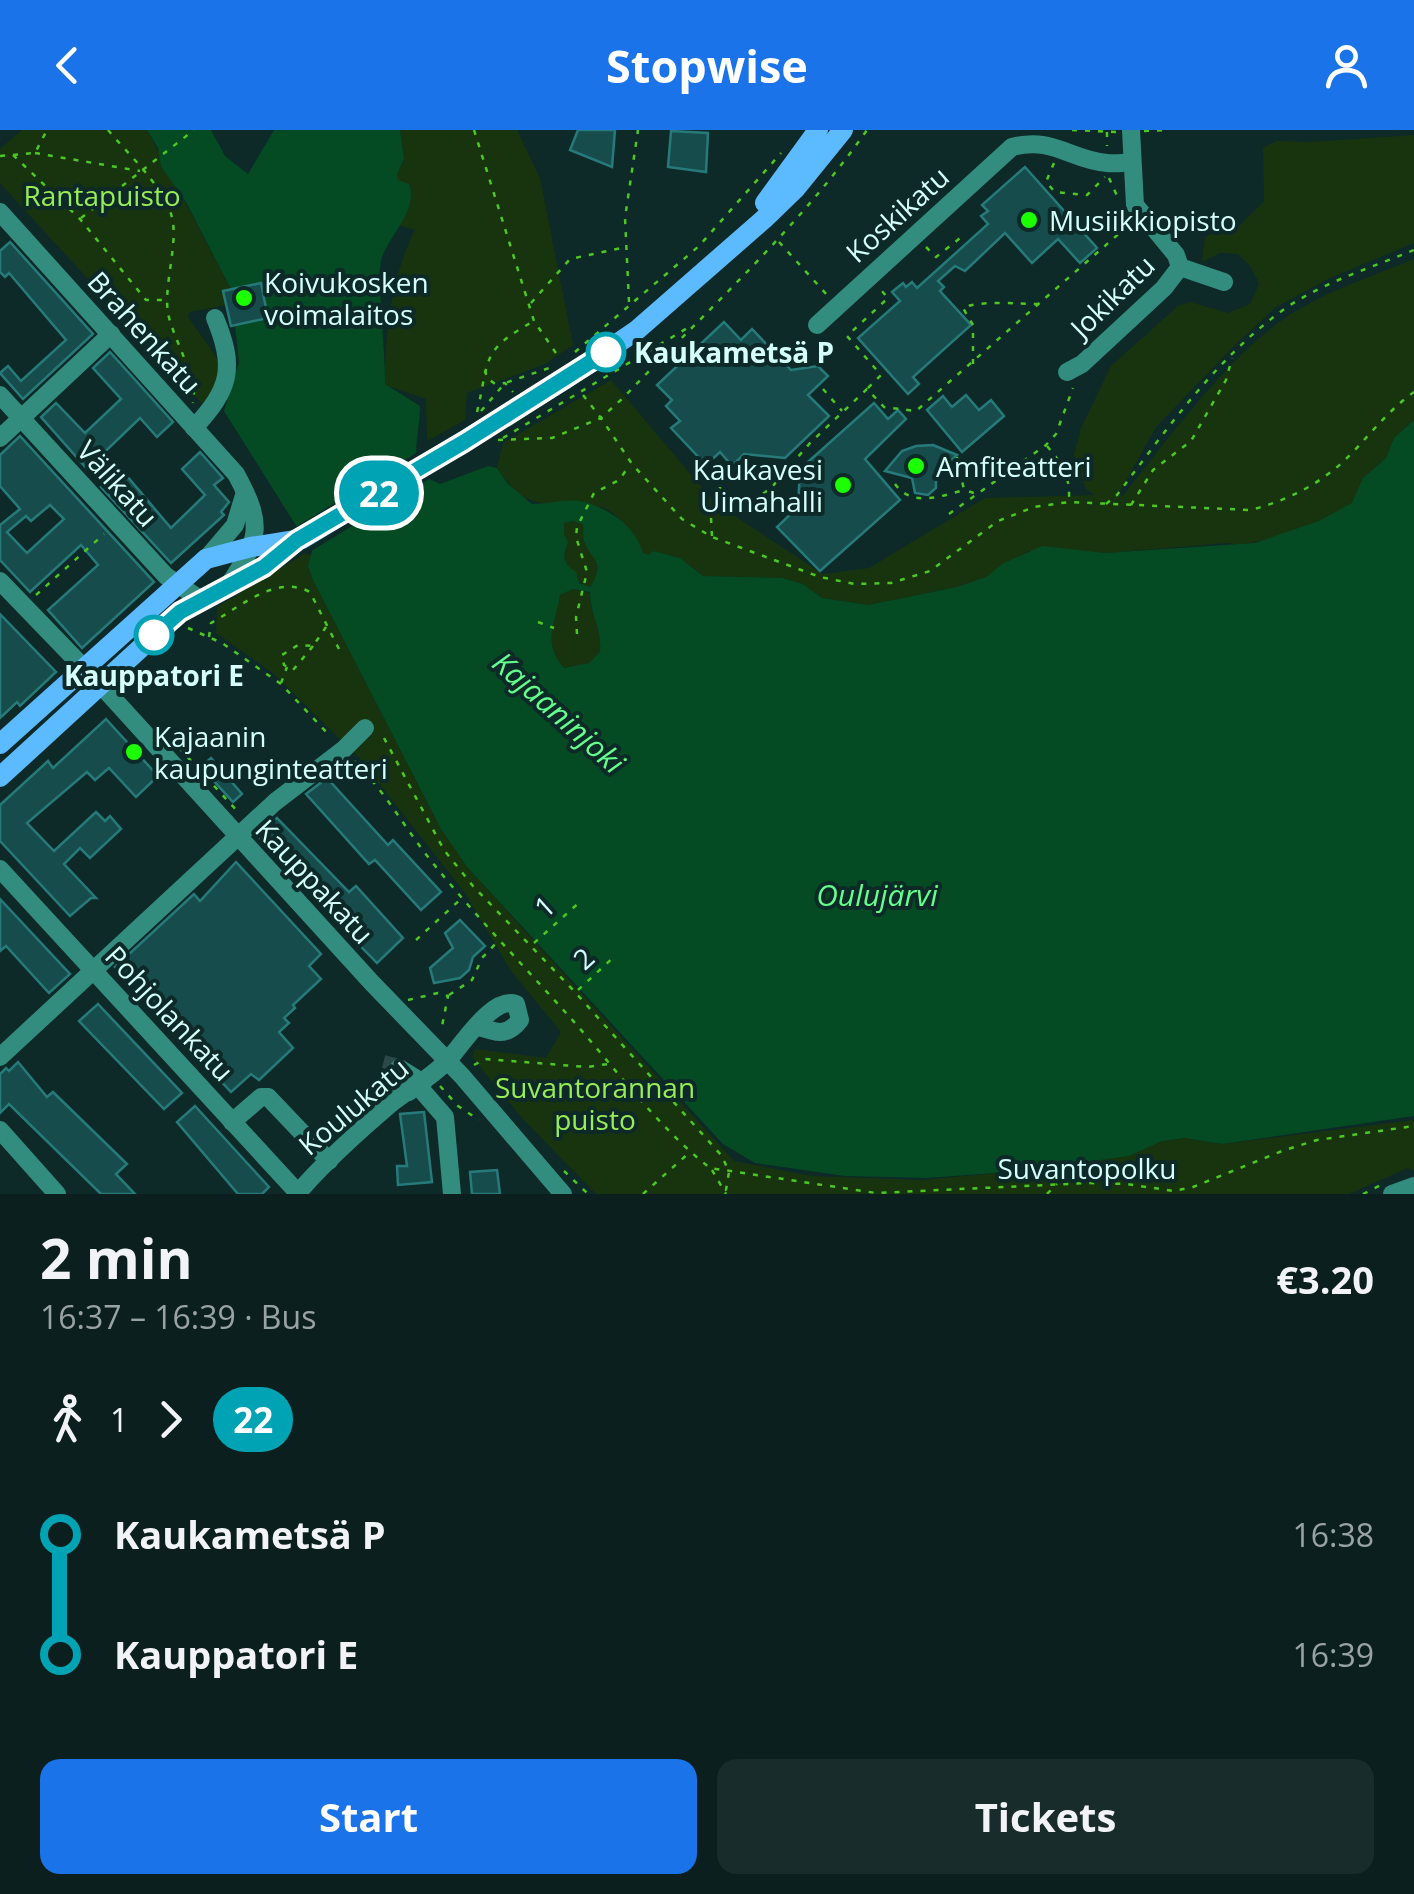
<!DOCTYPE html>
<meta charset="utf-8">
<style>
:root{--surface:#0a1f1e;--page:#182c2b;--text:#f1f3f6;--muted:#99a2a4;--accent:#1a73e8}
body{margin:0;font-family:"Open Sans",sans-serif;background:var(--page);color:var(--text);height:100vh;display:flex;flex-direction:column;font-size:38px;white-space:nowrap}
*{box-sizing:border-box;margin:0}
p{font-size:32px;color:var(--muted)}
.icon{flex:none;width:55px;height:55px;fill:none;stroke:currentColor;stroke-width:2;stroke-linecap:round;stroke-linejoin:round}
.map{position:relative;height:1064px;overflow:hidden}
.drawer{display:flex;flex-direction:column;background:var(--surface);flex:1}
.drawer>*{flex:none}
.badge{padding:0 20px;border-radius:32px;font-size:35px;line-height:65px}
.map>.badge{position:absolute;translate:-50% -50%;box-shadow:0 0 0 5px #fff}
.legs{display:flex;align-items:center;gap:15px;height:110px;padding:0 40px;font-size:32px}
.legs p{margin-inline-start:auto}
.headline{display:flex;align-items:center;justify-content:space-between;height:170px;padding:0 40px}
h1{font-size:55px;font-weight:700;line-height:75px}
.action{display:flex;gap:20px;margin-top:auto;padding:20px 40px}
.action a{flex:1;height:115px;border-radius:20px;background:var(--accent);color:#fff;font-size:40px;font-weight:700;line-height:115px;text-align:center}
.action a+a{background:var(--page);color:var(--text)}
ul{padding:0 40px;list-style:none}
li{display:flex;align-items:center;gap:35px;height:120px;font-size:38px}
li i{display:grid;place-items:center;width:15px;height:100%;margin:0 12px;background:currentColor}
li i::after{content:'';width:25px;height:25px;margin:-12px;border:8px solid;border-radius:50%;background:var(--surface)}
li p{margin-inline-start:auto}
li:first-child i{background:linear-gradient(#0000 50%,currentColor 0)}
li:last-child i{background:linear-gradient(currentColor 50%,#0000 0)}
header{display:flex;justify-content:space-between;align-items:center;height:130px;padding:0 40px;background:var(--accent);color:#fff;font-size:45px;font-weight:700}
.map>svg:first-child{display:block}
.green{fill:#18340f}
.water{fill:#044b23;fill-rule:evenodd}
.pier{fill:#0d2928}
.building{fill:#174c4c;stroke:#267b7a;stroke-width:2.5;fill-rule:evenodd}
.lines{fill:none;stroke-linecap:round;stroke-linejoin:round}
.minor-tunnel{stroke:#2b4948;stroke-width:18;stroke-dasharray:18 9;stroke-linecap:butt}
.path{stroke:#4dc722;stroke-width:2.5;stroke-dasharray:5 8;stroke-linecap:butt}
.minor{stroke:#338d7e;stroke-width:18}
.major{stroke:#5cbaff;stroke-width:20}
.line-1-casing{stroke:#fff;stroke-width:22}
.line-1{stroke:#00a3b4;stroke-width:15}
.poi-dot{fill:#1cff01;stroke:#0d2928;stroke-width:4}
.stop-1-dot{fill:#fff;stroke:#00a3b4;stroke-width:5}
.labels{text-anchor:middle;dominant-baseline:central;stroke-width:8;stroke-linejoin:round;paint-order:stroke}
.park-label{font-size:28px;fill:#99ed54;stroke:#0d2928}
.street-label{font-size:28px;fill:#d5fffb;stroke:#0d2928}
.poi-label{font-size:28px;fill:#d5fffb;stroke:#0d2928;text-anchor:start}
.stop-label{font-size:28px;font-weight:bold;fill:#d5fffb;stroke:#0d2928;text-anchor:start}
.water-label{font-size:30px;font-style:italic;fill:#63ff8c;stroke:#0d2928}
</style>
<header><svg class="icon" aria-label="back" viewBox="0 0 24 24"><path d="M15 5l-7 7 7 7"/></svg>Stopwise<svg class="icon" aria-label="person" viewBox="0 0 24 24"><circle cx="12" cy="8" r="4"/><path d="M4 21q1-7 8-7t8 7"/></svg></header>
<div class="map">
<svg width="1414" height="1064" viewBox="0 0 1414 1064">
<rect width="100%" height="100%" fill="#0d2928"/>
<g class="green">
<polygon points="22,0 147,0 231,159 223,161 226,175 190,182 188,187 215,225 222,243 207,279 0,53 0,19"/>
<path d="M400 0H517L540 48 573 215 545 234 467 263 465 290 427 311 426 269 385 255C385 202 391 147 415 100L398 95 397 44 404 29Z"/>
<path d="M1414 5V113L1330 148 1276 177 1231 219 1156 297 1118 365 1123 366C1165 312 1226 230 1282 190 1321 163 1370 147 1414 129V290L1394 308 1386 328 1363 348 1353 373 1341 382 1279 407 1240 415 1229 413 1105 423 1029 421 986 447 957 457 868 475 822 468 803 454 782 448 703 446 680 428 653 421 649 425 643 423C634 409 623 389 608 380 600 375 586 375 577 375 534 374 523 375 497 338L503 313 611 250 715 373 823 444 869 438 985 368 1095 365 1086 359 1074 325 1081 298 1111 236 1178 176 1190 172 1228 183 1250 174 1259 154 1251 137 1238 124 1220 123 1202 132 1205 107 1230 94 1239 96 1264 71 1263 18 1276 11 1310 12Z"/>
<path d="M573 391 583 394C584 399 582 405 584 411 591 431 608 430 590 457 563 448 562 418 564 393Z"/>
<polygon points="304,424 312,425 308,436 313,450 441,699 467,737 734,1031 812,1046 921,1050 1022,1041 1128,1026 1162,1011 1185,1008 1222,1014 1414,990 1414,1041 1408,1038 1349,1064 596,1064 523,989 472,927 475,919 546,928 561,902 511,841 465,763 359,628 274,544 216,503 217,477"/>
<path d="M573 459 590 463C590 485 602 498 600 522L589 533 564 538C542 512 555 496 560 465Z"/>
</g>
<path class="water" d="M147 0H211L225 26 248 44 274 0H400L404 29 397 44 398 50 409 54C418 81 391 103 382 127 376 143 386 228 385 254L420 276C420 299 412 322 419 344L440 354 488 336 497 338 508 354 532 374C547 374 566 369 580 371 607 377 635 395 643 423L649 425 653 421 680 428 703 446 782 448 803 454 822 468 868 475 957 457 986 447 1004 433 1042 416 1105 423 1255 413 1319 391 1352 373 1363 348 1386 328 1394 308 1414 290V986L1222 1014 1185 1008 1162 1011 1129 1026 1022 1041 927 1048 845 1046 755 1033 723 1014 467 737 441 699 313 450 308 436 312 421 224 281 239 233 231 159 187 74 161 36 158 18ZM573 391 583 394C584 400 582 406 584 411 591 431 607 430 590 457L579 453 576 442C563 434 562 426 568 412L564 405V393ZM573 459 590 462C590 485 602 498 600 522L589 533 564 538C542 512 555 497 560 465Z"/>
<polygon class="pier" points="421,320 419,328 423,340 434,346 308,423 294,398"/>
<g class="building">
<polygon points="578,0 615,0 612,37 570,20"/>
<polygon points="671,1 708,3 706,42 668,37"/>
<polygon points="1025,37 1097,118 1080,133 1058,109 1032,133 1005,103 965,141 955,136 938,151 944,157 940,161 971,195 913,247 919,254 908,264 858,208 900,171 892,162 903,153 906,157 912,152 917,158 988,94 981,86 988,81 982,75"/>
<polygon points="10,112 93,204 23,269 0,243 8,236 21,251 66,210 9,143 5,147 0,142 0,121"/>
<polygon points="261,153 268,188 231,196 223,161"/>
<polygon points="724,192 741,210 752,199 791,240 818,236 828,246 808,265 829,286 785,328 744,324 732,336 720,322 706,335 671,298 680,291 666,276 672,270 657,255"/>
<polygon points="110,222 173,292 157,307 140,288 87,339 41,287 56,273 85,303 121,269 93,238"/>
<polygon points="966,265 979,280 991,270 1004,286 962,322 927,280 943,266 952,277"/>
<polygon points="874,273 888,289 898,280 906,289 865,329 900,370 820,441 777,397 798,377 800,339"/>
<path d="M20 306 154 452 82 518 48 480 98 435 81 415 30 462 0 430V395L20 379 0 356V325ZM50 375 64 389 27 423 7 402 26 386 31 391Z"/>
<polygon points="933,315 957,325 936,345 936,358 928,365 915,363 912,348 885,341 902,321 916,316"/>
<polygon points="200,322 223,348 214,355 229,372 221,382 224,385 171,433 101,357 121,339 171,398 205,365 182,339"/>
<polygon points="0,484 56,542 20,576 17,572 0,588"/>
<polygon points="106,589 158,646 136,667 109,638 95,650 87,642 27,693 54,721 96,682 105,691 110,686 121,699 90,728 80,718 64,734 96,768 91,768 70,786 0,711 0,675 48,631 53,638"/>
<polygon points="211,628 242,664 233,672 201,637"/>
<polygon points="327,648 388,715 393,710 441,762 421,780 375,730 369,734 306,664"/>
<polygon points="277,688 349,762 356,756 403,808 377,833 331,786 334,783 258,706"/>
<polygon points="236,732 321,824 309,836 321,849 293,875 295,878 284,888 289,893 279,902 293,918 259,950 251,944 231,962 115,837 194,764 200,771"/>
<polygon points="0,769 70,844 49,863 6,816 0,821"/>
<polygon points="460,790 485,816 473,827 469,840 460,848 434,853 430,838 453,818 445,803"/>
<polygon points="98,874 182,963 164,979 79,891"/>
<polygon points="18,932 47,967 53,962 127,1034 116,1044 135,1064 101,1064 9,974 0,983 0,944 6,938 9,941"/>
<polygon points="195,976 269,1057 262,1064 238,1064 177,992"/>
<polygon points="424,982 432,1052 398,1055 397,1036 407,1036 400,984"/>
<polygon points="497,1040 500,1064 472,1064 470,1042"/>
</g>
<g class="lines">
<polyline class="minor-tunnel" points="383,934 399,938"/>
<g class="path">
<path d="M108 0C128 24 159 52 170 81 181 108 163 153 168 183 173 209 199 250 193 273"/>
<polyline points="474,0 534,191 560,229"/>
<polyline points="1072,0 1116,2"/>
<polyline points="1144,1 1167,0"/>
<polyline points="1107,2 1107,16"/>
<polyline points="35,23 140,41"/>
<polyline points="13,25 80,89 146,170 167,170"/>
<polyline points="0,26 35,23 47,0"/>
<polyline points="1054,33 1046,52 1055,62 1087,65 1105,47"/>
<polyline points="1109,48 1118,68"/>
<polyline points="81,88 194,0"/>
<polyline points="779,112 828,166"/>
<polyline points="926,117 936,127 964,105"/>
<polyline points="629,172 625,88 638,0"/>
<polyline points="531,173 570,129 626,117"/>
<polyline points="575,222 699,116 781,23"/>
<path d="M973 234V195L963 178C977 170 1021 174 1040 174"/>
<polyline points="485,240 487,248 495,254 505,253 513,262"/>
<polyline points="868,258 881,245 847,206 888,168 881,160"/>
<polyline points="823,259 842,281"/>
<path d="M583 265 601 288 623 268C707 180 797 100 867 0"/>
<polyline points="481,281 505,253 552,237"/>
<path d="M477 282C490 228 480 221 534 191"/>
<polyline points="503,308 689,197"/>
<path d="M498 310 552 308 601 288 632 334 682 389 712 407 820 447 855 454 891 453 930 441 998 391 1034 377 1069 372 1250 380C1290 370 1324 352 1352 323 1373 301 1389 280 1414 262"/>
<path d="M1047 316C1063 335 1070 345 1069 371"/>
<polyline points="957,327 964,360 974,363"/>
<path d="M895 354C912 378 941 366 964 360"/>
<polyline points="773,358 787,370"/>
<path d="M1106 374 1117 365C1164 303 1212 234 1275 186 1314 155 1368 139 1414 120"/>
<polyline points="720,375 720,334"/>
<polyline points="1131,375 1153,340 1191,311 1226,250 1232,228"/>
<polyline points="949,384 1046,315 1056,304 1073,258"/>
<polyline points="712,406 711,388 720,376 760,366 772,357 810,313 867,259 884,277 916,281 1130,94"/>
<polyline points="36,465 104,404"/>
<polyline points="538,492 554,498"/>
<polyline points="188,498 222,513 281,554 331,607"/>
<polyline points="577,504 576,487 587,442 576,407 577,397 594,363 619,350 630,335"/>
<path d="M209 507 211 493C240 477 276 444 310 462L341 523"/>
<polyline points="313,516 293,540 284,535 282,525 298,515 313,516 326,497"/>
<polyline points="281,553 287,537"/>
<polyline points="170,608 239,683"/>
<polyline points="384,608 444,720 473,756 574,861 722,1026 729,1042 726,1060 731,1064"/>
<path d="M354 631C384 660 403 695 428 727 474 785 526 838 575 893 618 942 659 998 710 1038L876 1063 1089 1053 1126 1054 1174 1061 1193 1057 1282 1021 1317 1010 1414 996"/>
<polyline points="416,810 462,768"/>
<polyline points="534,813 582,770"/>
<polyline points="578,860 616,825"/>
<polyline points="449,865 472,850 482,828 500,809"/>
<polyline points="408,870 438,863 448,866 441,901"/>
<polyline points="474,935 485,929 587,937 608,934"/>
<polyline points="440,956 458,976 479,990"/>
<polyline points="712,1040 726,1064"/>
<polyline points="564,1041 588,1064"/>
<polyline points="643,1064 690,1022"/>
<polyline points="1047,1064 1057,1054"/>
<polyline points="1363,1064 1381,1055"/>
</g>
<g class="minor">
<polyline points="1131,0 1135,75 1176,125 1180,137 1224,152"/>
<path d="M0 82 236 344C264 396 260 408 228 456"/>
<path d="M817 195 1012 17C1053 6 1070 30 1107 33 1115 34 1124 33 1132 32"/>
<polyline points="1067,242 1082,234 1164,158 1180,137"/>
<polyline points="0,265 166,446 201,470"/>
<path d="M194 298C230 259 236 238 215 188"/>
<polyline points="0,308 111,204"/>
<polyline points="206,429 235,395 245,362"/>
<polyline points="0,451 109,564 372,853 462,946 563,1064"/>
<polyline points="0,739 299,1064"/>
<polyline points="0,927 275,672 343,620 365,598"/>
<polyline points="399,938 423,953"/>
<polyline points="388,949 409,962"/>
<polyline points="419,957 445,987 452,1064"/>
<polyline points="268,967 329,1031"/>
<polyline points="232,992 261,967 268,967"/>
<polyline points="0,1000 57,1064"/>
<path d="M297 1064C325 1031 360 1000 393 972 412 957 430 949 448 930 463 914 492 866 516 874L520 890C507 907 496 903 477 896"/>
<polyline points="1392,1064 1414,1056"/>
</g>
<g class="major">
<polyline points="765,73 818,0"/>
<polyline points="0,614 206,429 251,417 302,409 564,250 637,200 764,89 796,58 843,0"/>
<polyline points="0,647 180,482 263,437 296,412"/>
</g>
</g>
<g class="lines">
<g class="line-1-casing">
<polyline id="line-1" points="154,505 180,482 264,437 297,410 464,312 606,222"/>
</g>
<use href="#line-1" class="line-1"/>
</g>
<g class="poi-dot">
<circle cx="1029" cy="90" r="10"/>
<circle cx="244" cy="168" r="10"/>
<circle cx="916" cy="336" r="10"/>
<circle cx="843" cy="355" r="10"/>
<circle cx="134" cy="622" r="10"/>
</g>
<g class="stop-1-dot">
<circle cx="606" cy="222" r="18"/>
<circle cx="154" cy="505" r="18"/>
</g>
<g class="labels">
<g class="park-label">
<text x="102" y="65">Rantapuisto</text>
<text x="595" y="957">Suvantorannan<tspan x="595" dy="32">puisto</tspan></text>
</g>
<g class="street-label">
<text transform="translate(897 84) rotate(-42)">Koskikatu</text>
<text transform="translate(1112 166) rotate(-44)">Jokikatu</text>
<text transform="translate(145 202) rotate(48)">Brahenkatu</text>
<text transform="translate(118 353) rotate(48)">Välikatu</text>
<text transform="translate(315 751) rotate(47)">Kauppakatu</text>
<text transform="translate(544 776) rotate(-42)">1</text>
<text transform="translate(583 828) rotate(-43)">2</text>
<text transform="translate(170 883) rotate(47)">Pohjolankatu</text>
<text transform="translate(353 976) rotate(-40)">Koulukatu</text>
<text x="1087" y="1038">Suvantopolku</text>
</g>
<g class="poi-label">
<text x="1049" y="90">Musiikkiopisto</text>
<text x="264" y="152">Koivukosken<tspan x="264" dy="32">voimalaitos</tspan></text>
<text x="936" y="336">Amfiteatteri</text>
<text x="823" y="339" text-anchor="end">Kaukavesi<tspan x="823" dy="32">Uimahalli</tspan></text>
<text x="154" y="606">Kajaanin<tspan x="154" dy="32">kaupunginteatteri</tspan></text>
</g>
<g class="stop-label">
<text x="634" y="222">Kaukametsä P</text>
<text x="154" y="545" text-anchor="middle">Kauppatori E</text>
</g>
<g class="water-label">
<text transform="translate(559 582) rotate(42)">Kajaaninjoki</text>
<text x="877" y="764">Oulujärvi</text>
</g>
</g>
</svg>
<b class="badge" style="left:379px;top:363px;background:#00a3b4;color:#fff">22</b>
</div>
<section class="drawer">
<div class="headline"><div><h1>2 min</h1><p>16:37 – 16:39 · Bus</p></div><b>€3.20</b></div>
<div class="legs"><svg class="icon" aria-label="walk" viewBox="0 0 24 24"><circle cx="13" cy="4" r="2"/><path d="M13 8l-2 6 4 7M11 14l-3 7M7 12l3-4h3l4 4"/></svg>1<svg class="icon" aria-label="forward" viewBox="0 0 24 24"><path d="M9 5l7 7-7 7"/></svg><b class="badge" style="background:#00a3b4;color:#fff">22</b></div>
<ul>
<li><i style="color:#00a3b4"></i><b>Kaukametsä P</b><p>16:38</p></li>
<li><i style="color:#00a3b4"></i><b>Kauppatori E</b><p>16:39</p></li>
</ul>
<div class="action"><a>Start</a><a>Tickets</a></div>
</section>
